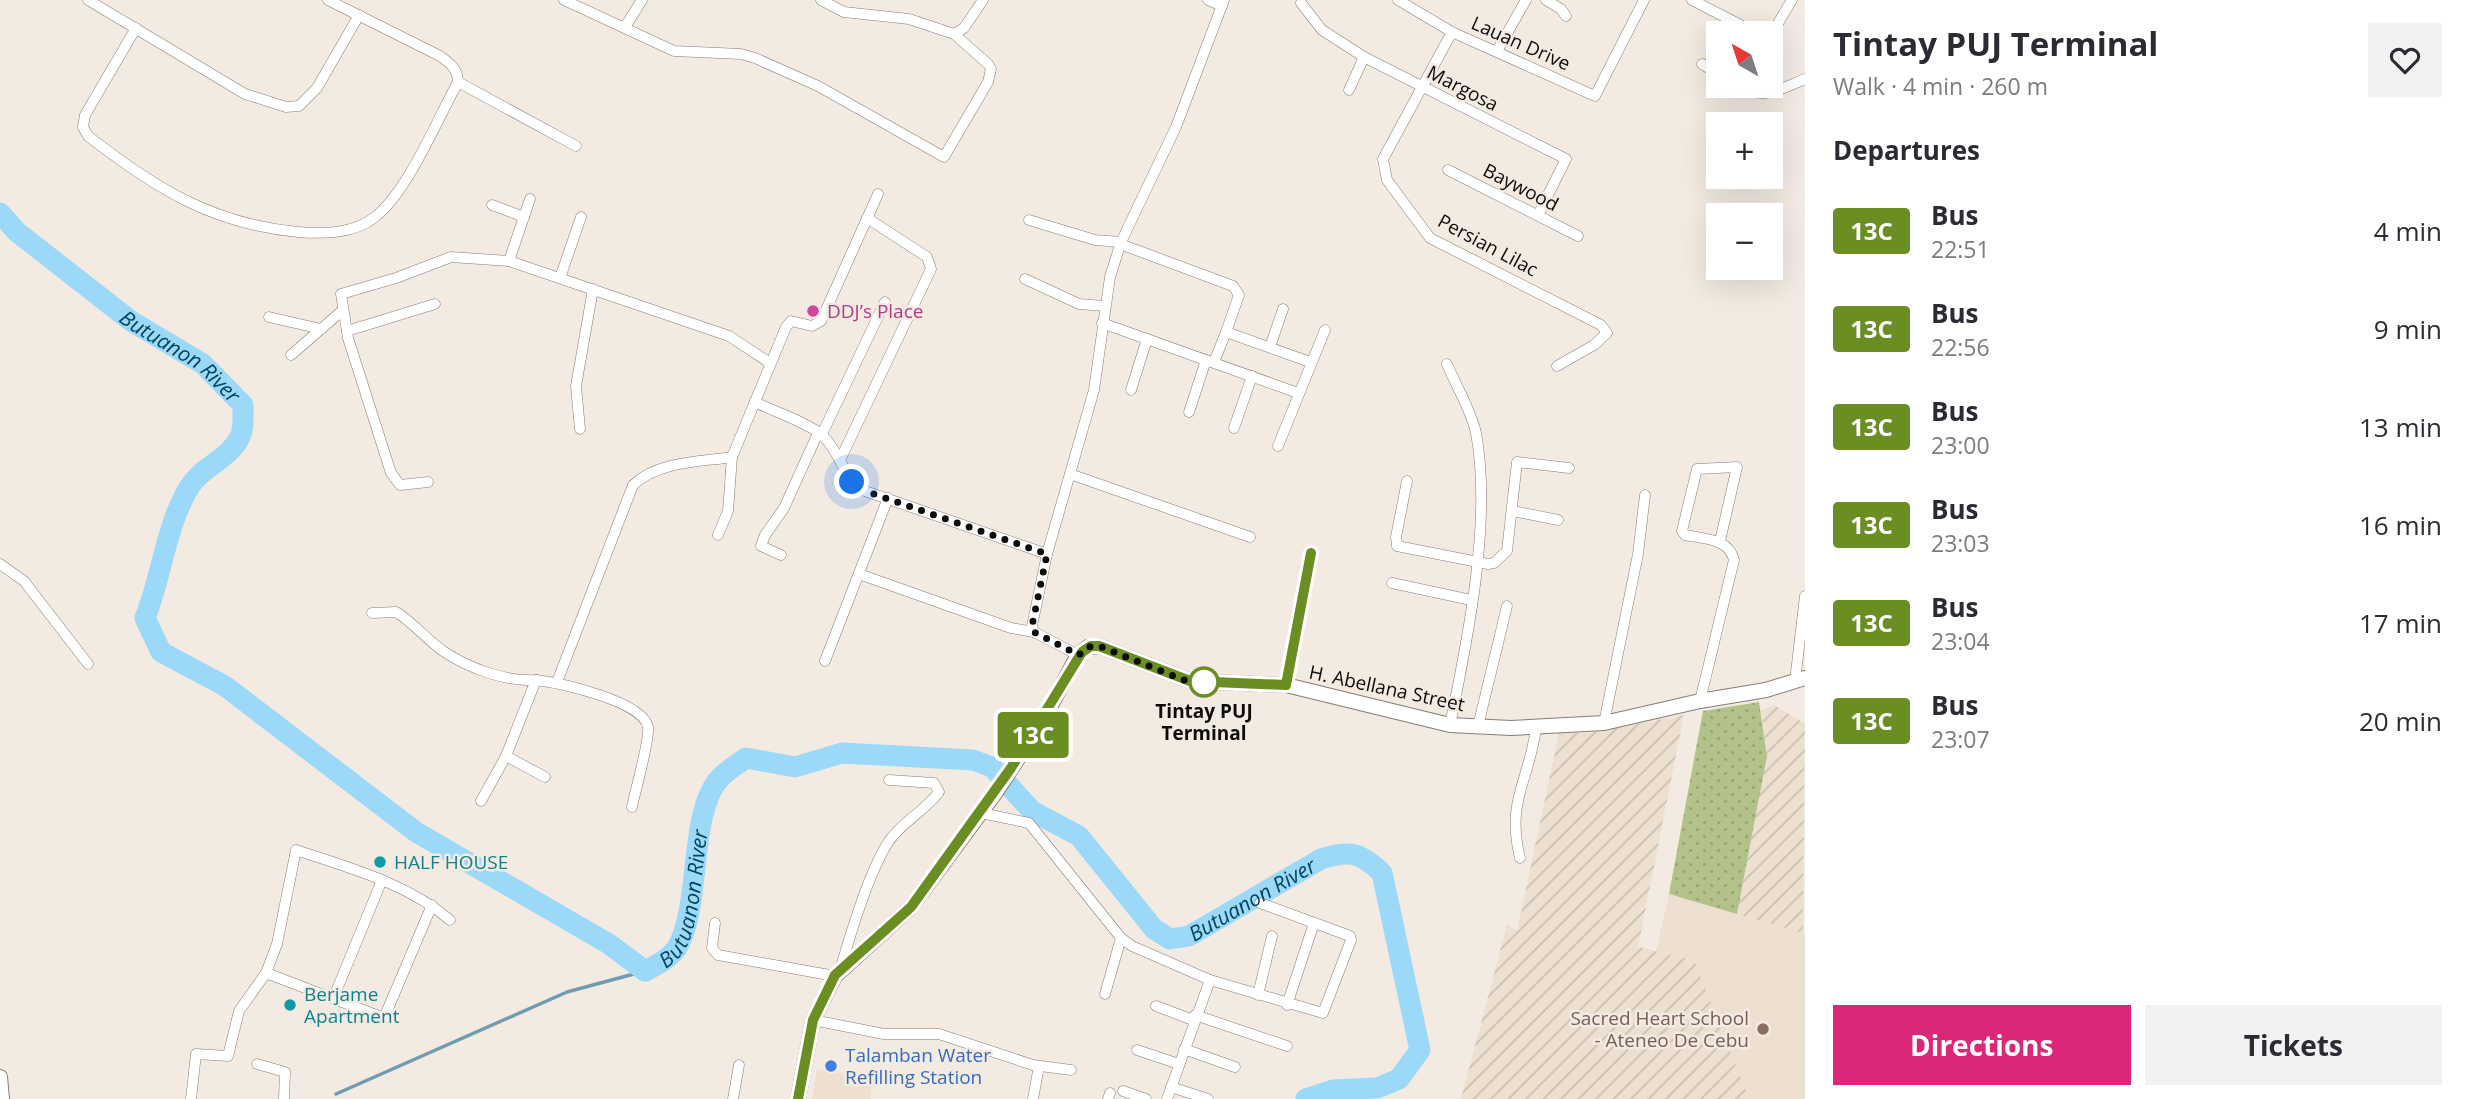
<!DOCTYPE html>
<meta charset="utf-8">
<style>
:root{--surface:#fff;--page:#f2f2f3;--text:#2b2b33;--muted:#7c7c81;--accent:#db2777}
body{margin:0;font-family:"Open Sans",sans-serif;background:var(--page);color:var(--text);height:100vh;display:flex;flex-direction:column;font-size:26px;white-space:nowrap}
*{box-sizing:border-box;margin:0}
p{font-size:23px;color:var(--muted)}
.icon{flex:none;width:38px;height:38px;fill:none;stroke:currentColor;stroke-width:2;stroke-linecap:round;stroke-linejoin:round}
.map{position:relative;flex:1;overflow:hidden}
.details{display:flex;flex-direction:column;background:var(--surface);width:665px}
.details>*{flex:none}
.badge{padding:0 14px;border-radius:5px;font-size:24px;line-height:46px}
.needle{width:46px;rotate:321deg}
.controls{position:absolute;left:1706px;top:21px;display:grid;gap:14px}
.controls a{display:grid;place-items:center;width:77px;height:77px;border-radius:0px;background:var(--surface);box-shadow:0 7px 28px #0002;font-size:35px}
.you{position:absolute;width:35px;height:35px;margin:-18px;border:5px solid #fff;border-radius:50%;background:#1a73e8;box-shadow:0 0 0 10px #1a73e833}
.map>.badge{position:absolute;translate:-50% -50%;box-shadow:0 0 0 4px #fff}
h2{padding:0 28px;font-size:26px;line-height:63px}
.round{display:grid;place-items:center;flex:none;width:74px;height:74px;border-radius:0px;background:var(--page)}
.head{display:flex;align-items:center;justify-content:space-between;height:119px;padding:0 28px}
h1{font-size:33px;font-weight:700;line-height:52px}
.action{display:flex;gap:14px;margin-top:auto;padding:14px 28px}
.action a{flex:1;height:80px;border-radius:0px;background:var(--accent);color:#fff;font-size:28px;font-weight:700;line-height:80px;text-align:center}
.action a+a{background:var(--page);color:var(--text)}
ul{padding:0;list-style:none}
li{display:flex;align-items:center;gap:21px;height:98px;padding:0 28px}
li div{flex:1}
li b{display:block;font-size:26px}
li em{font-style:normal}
li .badge{min-width:77px;font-weight:700;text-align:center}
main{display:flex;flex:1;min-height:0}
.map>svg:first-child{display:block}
.built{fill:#ede0d1}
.industrial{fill:url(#industrial-furrows)}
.grass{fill:url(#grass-dots)}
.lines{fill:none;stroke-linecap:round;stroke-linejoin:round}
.stream{stroke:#719bb0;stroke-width:3.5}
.river{stroke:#9cd8f7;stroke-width:21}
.minor-casing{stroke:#847d75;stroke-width:11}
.secondary-casing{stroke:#847d75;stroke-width:16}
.minor{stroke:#fff;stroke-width:10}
.secondary{stroke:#fff;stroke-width:14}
.line-casing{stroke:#fff;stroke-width:16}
.line{stroke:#6b8e23;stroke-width:10}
.walk{stroke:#0e0c09;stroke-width:7;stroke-dasharray:0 12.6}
.hotel-dot{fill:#d1479c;stroke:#f3ebe2;stroke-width:2.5}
.stop-dot{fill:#fff;stroke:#6b8e23;stroke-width:3.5}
.culture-dot{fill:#0f9aa8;stroke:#f3ebe2;stroke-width:2.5}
.education-dot{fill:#8d6e63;stroke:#f3ebe2;stroke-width:2.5}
.shop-dot{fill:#3f7fe0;stroke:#f3ebe2;stroke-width:2.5}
.labels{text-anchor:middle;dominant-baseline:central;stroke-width:5;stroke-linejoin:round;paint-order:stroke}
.street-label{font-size:19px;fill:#0e0c09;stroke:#f3ebe2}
.hotel-label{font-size:19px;fill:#b23c85;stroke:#f3ebe2;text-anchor:start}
.stop-label{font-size:19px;font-weight:bold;fill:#0e0c09;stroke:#f3ebe2}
.culture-label{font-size:19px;fill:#0d838f;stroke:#f3ebe2;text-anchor:start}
.education-label{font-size:19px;fill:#785e54;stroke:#f3ebe2;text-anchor:end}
.shop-label{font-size:19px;fill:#366cbe;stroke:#f3ebe2;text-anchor:start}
.water-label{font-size:21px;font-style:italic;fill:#00455f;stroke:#f3ebe2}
</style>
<main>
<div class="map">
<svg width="1805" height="1099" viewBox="0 0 1805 1099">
<defs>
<pattern id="industrial-furrows" width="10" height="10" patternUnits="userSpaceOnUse" patternTransform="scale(1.75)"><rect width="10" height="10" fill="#ede0d1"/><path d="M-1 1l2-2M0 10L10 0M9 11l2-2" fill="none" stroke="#cabfb2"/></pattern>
<pattern id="grass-dots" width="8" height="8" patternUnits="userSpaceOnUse" patternTransform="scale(1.75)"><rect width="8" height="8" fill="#b2c28a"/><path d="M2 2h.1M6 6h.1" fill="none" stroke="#98a676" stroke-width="1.8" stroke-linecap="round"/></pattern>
</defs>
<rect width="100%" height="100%" fill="#f3ebe2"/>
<g class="built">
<polygon points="1669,894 1805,933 1805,1099 1749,1099 1694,960 1656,951"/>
<polygon points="817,1069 873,1078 870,1099 812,1099"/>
</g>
<g class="industrial">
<polygon points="1774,705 1805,724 1803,933 1737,914 1767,756 1761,710"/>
<polygon points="1684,715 1638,947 1694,960 1749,1099 1461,1099 1507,925 1517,931 1559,733 1590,733"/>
</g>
<polygon class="grass" points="1759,702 1767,756 1737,914 1669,894 1703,711"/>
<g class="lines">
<polyline class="stream" points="336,1094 567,992 645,971"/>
<path class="river" id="s1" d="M0 213 17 232 131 321 203 364 243 405C243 415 244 429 240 437 229 459 203 466 190 486 166 524 162 576 145 618L161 652 225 686 416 832 609 944 645 971C657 965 673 957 679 944 701 901 689 811 720 778 727 770 738 764 746 758L795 767 842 753 973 760 992 767 1032 811 1079 836 1154 929 1170 939 1189 936 1321 859C1350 850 1360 852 1382 873L1420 1050 1399 1079 1377 1088 1333 1090 1306 1099"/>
<g class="minor-casing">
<g id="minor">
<polyline points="88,0 245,94 286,107 299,106 317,88 359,15"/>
<polyline points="564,0 674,51 741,54 755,58 818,86 944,157 988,82 991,69 988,64 954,34 909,19 844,12 821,0"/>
<polyline points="1208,0 1222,6"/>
<polyline points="1398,0 1452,32 1595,96 1644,0"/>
<polyline points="1546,0 1561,9 1566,16"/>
<polyline points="1692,0 1756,33"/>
<polyline points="1301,3 1322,30 1364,57 1566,159 1538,215"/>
<polyline points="625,27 642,0"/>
<path d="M136 28 85 115 83 127 88 136C155 188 212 224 298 232 323 234 354 234 375 217 408 191 437 120 458 82 458 69 450 63 440 56L328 0"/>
<polyline points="1452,32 1383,159 1387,180 1430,238 1601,325 1607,333 1594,345 1557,366"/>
<polyline points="954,34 964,28 983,0"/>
<polyline points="1771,35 1792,0"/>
<polyline points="1497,51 1526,0"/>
<polyline points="1702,64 1718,74"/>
<polyline points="458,82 576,146"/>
<path d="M1738 86C1763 101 1780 89 1805 79"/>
<polyline points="1349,90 1364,57"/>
<polyline points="1448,170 1578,236"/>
<polyline points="492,205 524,217"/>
<polyline points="1029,220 1095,240 1121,242"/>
<polyline points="1120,244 1233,286 1239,295 1226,332 1310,362"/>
<polyline points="509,261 530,199"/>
<polyline points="560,278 581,217"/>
<polyline points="1025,279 1079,304 1104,306"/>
<polyline points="269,317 321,329"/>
<polyline points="1102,323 1298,393"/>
<polyline points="347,331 435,304"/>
<polyline points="1270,347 1283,309"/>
<polyline points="291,355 343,310"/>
<polyline points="1214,362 1226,332"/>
<path d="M1447 364C1456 386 1471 410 1476 433 1492 520 1468 638 1450 725"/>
<polyline points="1131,390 1147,339"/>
<path d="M755 402C773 411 809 423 823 436 841 453 843 479 865 491L1047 554"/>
<polyline points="1189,412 1206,360"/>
<polyline points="1234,428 1252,376"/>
<polyline points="580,429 576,386 593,289"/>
<polyline points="822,434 885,302"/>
<polyline points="1278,446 1325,330"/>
<polyline points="841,458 931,269 927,257 867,218"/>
<polyline points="1070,474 1250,537"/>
<polyline points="1407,481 1396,537 1397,546 1488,564 1494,563 1507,551 1517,462 1569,468"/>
<polyline points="428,482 400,485 391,473 348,338 341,294 396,278 451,257 509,261 729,336 770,363"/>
<polyline points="1513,511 1558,520"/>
<polyline points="718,535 728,511 732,457"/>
<polyline points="781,555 761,546 765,535 784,508 818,433"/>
<polyline points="0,564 24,581 88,664"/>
<polyline points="859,574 1011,628 1034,632 1078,655"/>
<polyline points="1392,583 1471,600"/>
<path d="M372 613 396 612C414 623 426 639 443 651 468 668 506 682 536 680"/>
<polyline points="1034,632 1032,626 1047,554 1094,390 1110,277 1121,242 1176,127 1224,0"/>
<polyline points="825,661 888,498"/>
<polyline points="1795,681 1805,596"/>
<path d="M557 682 633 485C658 461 700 462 732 457L786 327 791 321 812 326 821 321 878 194"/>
<path d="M1700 701 1734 560C1729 538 1704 539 1685 535L1682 531 1697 469 1737 467 1720 541"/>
<polyline points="1604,723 1638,554 1645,495"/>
<polyline points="1478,726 1507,606"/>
<polyline points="506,756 545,777"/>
<path d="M481 801 506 756 536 680C560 683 643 701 648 727 650 740 635 791 632 807"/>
<polyline points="981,813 1029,823 1121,938 1132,946 1210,980 1323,1013 1351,940 1350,936 1260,903"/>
<path d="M1520 858C1506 800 1529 782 1536 728"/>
<polyline points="715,923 712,948 718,955 835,976"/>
<path d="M841 967C851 932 869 871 889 841 903 821 925 811 939 792L934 783 889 780"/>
<polyline points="266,973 384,1018 432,905"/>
<polyline points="1105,994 1121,938"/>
<polyline points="1258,995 1272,936"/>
<polyline points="333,999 382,880"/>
<polyline points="1287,1005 1314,923"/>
<polyline points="1156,1006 1193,1020"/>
<polyline points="1195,1015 1287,1046"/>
<polyline points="813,1020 884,1034 939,1034 1033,1065 1071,1070"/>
<polyline points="1184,1049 1235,1067"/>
<polyline points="1137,1050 1179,1064"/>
<polyline points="257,1064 285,1072 284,1099"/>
<polyline points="1171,1087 1208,1099"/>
<polyline points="1123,1091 1146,1099"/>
<path d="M191 1099 196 1054 228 1056 239 1011 266 973 277 944 296 850C349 868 407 883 450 920"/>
<polyline points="733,1099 739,1065"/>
<polyline points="1033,1099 1039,1066"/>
<polyline points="1108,1099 1110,1093"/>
<polyline points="1167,1099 1210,980"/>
</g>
</g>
<g class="secondary-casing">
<g id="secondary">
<polyline points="0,1077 2,1099"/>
<polyline points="798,1099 813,1020 835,976 911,907 996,792 1042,722 1078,655 1088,647 1099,646 1190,681 1286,685 1450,725 1511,728 1604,723 1700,701 1766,690 1805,678"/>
</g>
</g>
<use href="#minor" class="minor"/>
<use href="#secondary" class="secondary"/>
</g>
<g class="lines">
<g class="line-casing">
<polyline id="line" points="798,1099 813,1020 835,975 911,907 1011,768 1082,652 1091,646 1099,646 1190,681 1286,685 1311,553"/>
</g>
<use href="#line" class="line"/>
<polyline class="walk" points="852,482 865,491 1047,554 1032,626 1034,632 1079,655 1088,647 1099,646 1184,680 1204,682"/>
</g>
<circle class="hotel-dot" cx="813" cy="311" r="7"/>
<circle class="stop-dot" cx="1204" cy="682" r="14"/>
<g class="culture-dot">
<circle cx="380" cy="862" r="7"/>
<circle cx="290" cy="1005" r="7"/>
</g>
<circle class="education-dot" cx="1763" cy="1029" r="7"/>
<circle class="shop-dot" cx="831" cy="1066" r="7"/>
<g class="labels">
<g class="street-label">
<text transform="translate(1521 43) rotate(24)">Lauan Drive</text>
<text transform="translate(1463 88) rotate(27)">Margosa</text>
<text transform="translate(1521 187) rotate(27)">Baywood</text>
<text transform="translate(1488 245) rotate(28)">Persian Lilac</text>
<text transform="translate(1387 688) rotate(12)">H. Abellana Street</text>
</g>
<g class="hotel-label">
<text x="827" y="311">DDJ’s Place</text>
</g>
<g class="stop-label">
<text x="1204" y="711">Tintay PUJ<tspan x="1204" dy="22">Terminal</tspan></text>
</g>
<g class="culture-label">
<text x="394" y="862">HALF HOUSE</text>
<text x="304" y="994">Berjame<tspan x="304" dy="22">Apartment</tspan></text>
</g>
<g class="education-label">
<text x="1749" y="1018">Sacred Heart School<tspan x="1749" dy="22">- Ateneo De Cebu</tspan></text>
</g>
<g class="shop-label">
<text x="845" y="1055">Talamban Water<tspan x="845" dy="22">Refilling Station</tspan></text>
</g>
<g class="water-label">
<text stroke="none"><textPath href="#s1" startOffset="231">Butuanon River</textPath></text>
<text stroke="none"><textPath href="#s1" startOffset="1262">Butuanon River</textPath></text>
<text stroke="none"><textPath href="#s1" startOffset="2016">Butuanon River</textPath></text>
</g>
</g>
</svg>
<div class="controls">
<a><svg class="needle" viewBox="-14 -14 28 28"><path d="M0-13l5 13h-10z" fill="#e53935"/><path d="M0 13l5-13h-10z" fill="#7c7c81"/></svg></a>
<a>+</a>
<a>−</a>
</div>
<div class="you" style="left:852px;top:482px"></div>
<b class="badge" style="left:1033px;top:735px;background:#6b8e23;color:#fff">13C</b>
</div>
<section class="details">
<div class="head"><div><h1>Tintay PUJ Terminal</h1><p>Walk · 4 min · 260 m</p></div><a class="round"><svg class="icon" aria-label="heart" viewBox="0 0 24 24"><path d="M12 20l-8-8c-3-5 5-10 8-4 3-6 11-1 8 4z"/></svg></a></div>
<h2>Departures</h2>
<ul>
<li><span class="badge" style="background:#6b8e23;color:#fff">13C</span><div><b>Bus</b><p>22:51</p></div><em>4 min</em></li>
<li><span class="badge" style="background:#6b8e23;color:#fff">13C</span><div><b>Bus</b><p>22:56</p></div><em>9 min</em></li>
<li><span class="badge" style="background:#6b8e23;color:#fff">13C</span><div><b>Bus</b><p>23:00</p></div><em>13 min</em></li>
<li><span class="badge" style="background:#6b8e23;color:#fff">13C</span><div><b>Bus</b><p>23:03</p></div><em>16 min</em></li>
<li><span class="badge" style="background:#6b8e23;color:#fff">13C</span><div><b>Bus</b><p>23:04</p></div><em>17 min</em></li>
<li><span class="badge" style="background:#6b8e23;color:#fff">13C</span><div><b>Bus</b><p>23:07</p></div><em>20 min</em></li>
</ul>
<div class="action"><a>Directions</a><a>Tickets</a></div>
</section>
</main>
